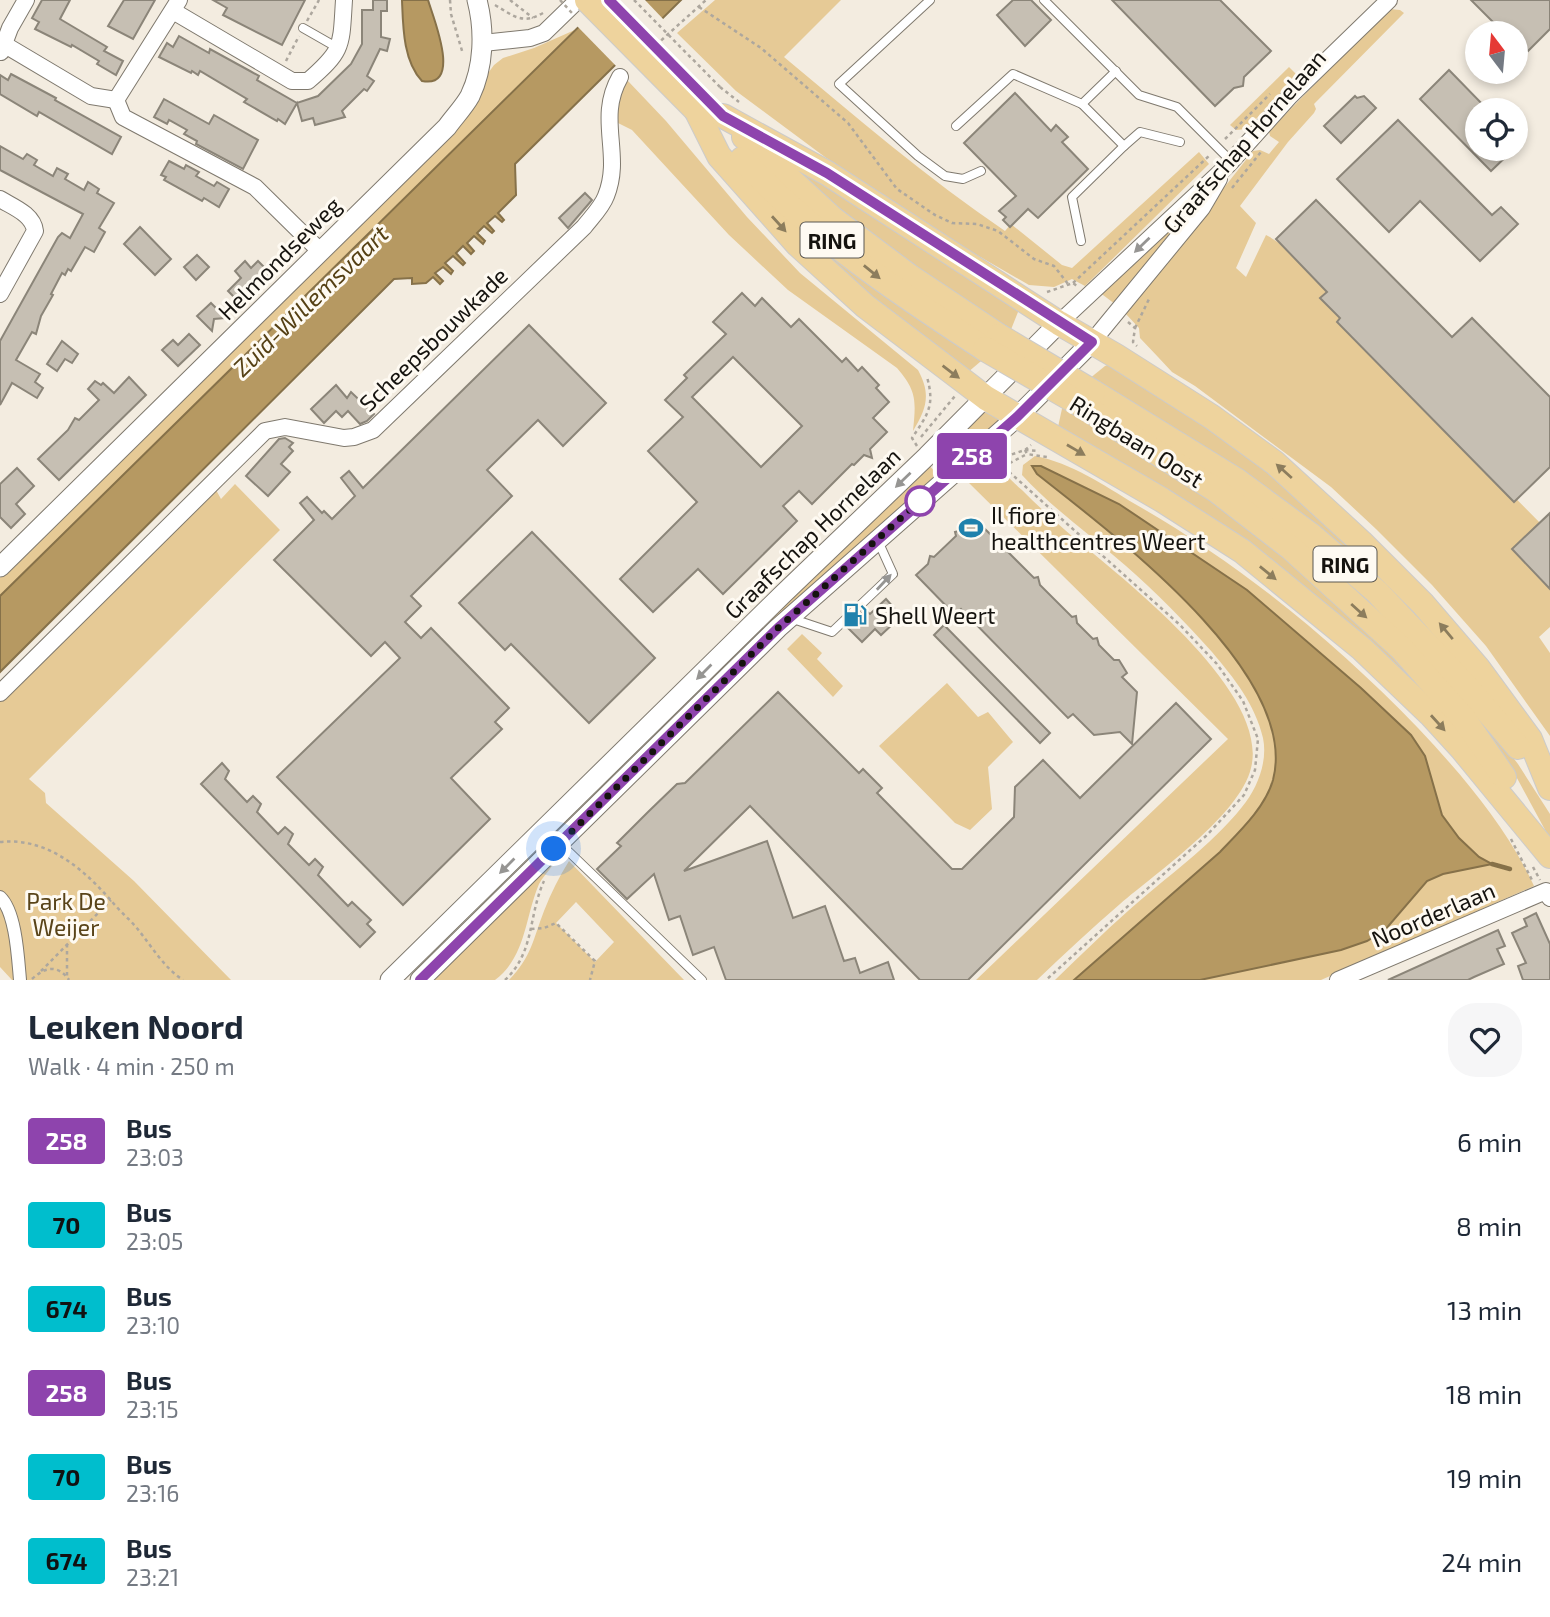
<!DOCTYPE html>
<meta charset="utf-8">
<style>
:root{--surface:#fff;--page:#f6f6f7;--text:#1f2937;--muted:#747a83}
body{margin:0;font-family:"Exo 2",sans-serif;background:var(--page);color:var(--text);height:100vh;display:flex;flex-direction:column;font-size:26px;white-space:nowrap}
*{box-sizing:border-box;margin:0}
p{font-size:23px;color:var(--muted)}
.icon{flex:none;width:38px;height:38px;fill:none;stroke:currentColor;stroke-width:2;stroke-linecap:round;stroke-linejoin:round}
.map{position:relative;height:980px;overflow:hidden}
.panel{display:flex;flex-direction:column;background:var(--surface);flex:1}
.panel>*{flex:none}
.badge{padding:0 14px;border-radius:5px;font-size:24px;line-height:46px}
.needle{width:46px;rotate:344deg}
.tools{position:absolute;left:1465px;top:21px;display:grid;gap:14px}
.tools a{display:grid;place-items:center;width:63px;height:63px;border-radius:50%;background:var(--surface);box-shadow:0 4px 10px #0003;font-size:35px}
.you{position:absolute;width:35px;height:35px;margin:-18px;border:5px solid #fff;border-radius:50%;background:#1a73e8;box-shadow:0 0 0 10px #1a73e833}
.map>.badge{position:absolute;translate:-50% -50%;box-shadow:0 0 0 4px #fff}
.round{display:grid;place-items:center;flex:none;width:74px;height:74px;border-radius:28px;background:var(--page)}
.summary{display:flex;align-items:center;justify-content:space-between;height:119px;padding:0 28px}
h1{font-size:33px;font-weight:700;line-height:52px}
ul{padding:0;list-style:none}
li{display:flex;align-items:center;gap:21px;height:84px;padding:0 28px}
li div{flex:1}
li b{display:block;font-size:26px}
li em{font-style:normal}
li .badge{min-width:77px;font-weight:700;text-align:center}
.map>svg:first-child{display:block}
.green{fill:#e6ca96;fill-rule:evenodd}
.water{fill:#b69962;stroke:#867149;stroke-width:2}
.pier{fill:#f3ece0}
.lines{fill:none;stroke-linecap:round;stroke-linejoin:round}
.stream{stroke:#867149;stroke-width:4.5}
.building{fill:#c6bfb3;stroke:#8b8579;stroke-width:2;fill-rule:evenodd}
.service-casing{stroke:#7f796e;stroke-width:10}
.pedestrian-casing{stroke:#7f796e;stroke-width:14}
.minor-casing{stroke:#7f796e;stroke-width:18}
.tertiary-casing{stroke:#7f796e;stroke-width:21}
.primary-casing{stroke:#cccbca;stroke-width:26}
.path{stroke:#ada79e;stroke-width:2.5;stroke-dasharray:3.5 3.5;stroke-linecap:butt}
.service{stroke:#fff;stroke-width:8}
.pedestrian{stroke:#fff;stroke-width:12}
.minor{stroke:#fff;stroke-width:16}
.tertiary{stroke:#fff;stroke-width:19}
.primary{stroke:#eed39d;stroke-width:24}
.primary-bridge-casing{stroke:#cccbca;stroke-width:26;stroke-linecap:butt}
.path-bridge{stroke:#ada79e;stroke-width:2.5;stroke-dasharray:3.5 3.5;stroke-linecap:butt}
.primary-bridge{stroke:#eed39d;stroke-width:24}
.oneway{fill:#8c7d5d}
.oneway2{fill:#969593}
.line-casing{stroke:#fff;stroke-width:16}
.line{stroke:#8e44ad;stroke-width:10}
.walk{stroke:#15130f;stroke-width:7;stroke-dasharray:0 12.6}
.stop-dot{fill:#fff;stroke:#8e44ad;stroke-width:3.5}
.labels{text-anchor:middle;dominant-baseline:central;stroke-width:6;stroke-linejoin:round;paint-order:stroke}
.shield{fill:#fefaf2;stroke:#5b5853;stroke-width:2}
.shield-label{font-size:21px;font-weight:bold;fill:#15130f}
.street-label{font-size:23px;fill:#15130f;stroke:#fefaf2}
.poi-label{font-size:23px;fill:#15130f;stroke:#fefaf2;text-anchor:start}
.park-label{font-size:23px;fill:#594419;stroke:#fefaf2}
.water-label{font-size:24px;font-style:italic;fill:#554014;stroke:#fefaf2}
</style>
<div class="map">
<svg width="1550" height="980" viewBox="0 0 1550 980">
<rect width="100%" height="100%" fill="#f3ece0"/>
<g class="green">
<path d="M715 0H841L784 57C856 117 927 178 1005 231L1011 224 1062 265 1072 268 1199 152 1209 164 1085 286 1072 279 1054 287 1029 285 963 247 829 160 736 91 677 33Z"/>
<path d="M1389 9 1400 10 1404 13 1314 104 1316 109 1314 113 1288 142 1240 206 1256 223 1236 268 1246 277 1266 235C1292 248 1339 294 1342 323L1550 533V627L1539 637 1550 653V736L1486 646 1432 585 1376 529 1331 487 1195 386 1172 372 1158 357 1140 338 1139 328 1125 313 1253 151 1260 150 1269 154 1279 142 1270 136 1269 131Z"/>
<polygon points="577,29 0,596 0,578 481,83 494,65 503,58 534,48"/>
<polygon points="1289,67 1296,74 1295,80 1246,129 1236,130 1230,125"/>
<path d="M628 81 666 121 747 217 800 273 918 370C931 394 927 408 913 431 916 401 917 391 897 368L788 290 729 235 632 130 612 120 620 88Z"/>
<path d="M760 141C845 199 930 256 1020 307L1010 332C921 280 839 208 760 141Z"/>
<polygon points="1207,187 1115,304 1099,292"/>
<polygon points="791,227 987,356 967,373 907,327"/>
<polygon points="1112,363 1209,420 1404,588 1465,674 1089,379 1105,366"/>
<polygon points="1097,402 1366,594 1473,706 1518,764 1550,814 1550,839 1511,767 1461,703"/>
<polygon points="987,403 1007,414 945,468 932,456"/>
<polygon points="1063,404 1205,492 1294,557 1451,711 1058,427"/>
<path d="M1035 456C1072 463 1103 485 1135 504 1240 564 1334 641 1418 728 1463 776 1506 826 1534 886L1321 980H1200L1341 950 1367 941 1385 930 1427 881 1443 874 1491 864 1479 857 1459 838 1442 815 1425 756 1411 735 1361 688 1247 590 1119 504 1041 466H1033C1110 531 1230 622 1269 716 1277 736 1278 759 1273 779 1266 807 1239 832 1220 852L1074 980H1055C1079 957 1103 933 1128 911 1166 877 1210 847 1242 807 1257 789 1268 762 1263 738 1255 704 1234 678 1212 652 1185 622 1156 592 1126 566 1091 535 1053 509 1022 475L1023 465Z"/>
<polygon points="926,462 937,474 774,623 768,617"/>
<path d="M994 465C1005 472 1012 482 1022 490 1036 504 1050 517 1065 530 1118 575 1271 690 1251 768 1240 815 1156 873 1120 904 1091 929 1064 954 1037 980H976L1228 739 969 483 983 468Z"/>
<polygon points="235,484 280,530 29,779 45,793 46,803 134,881 231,980 12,980 0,967 0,699 215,488 221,499"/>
<polygon points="802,634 822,653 817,659 843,686 833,697 787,649"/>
<polygon points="947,683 978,717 988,712 1013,742 988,767 992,809 970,830 955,823 879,746"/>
<path d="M569 861 684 980H509C532 956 533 939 544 911 551 893 559 877 569 861ZM576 902 614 942 595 962 556 923Z"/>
<path d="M549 863 552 866C548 872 542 878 539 884 525 917 526 957 495 980H427Z"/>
</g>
<g class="water">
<path d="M402 0H428C433 17 463 89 422 81 403 61 403 26 402 0Z"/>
<polygon points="606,0 681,0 515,164 516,195 498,213 504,220 502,222 495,216 487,223 494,231 492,233 484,226 477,233 485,241 483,244 474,236 467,243 474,251 471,254 463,246 456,253 465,263 463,265 453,256 445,263 453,271 451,274 443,267 435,273 443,281 440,284 433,277 426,283 412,284 412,278 394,279 0,672 0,596"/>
<path d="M1032 466H1041L1119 504 1247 590 1361 688 1411 735 1425 756 1442 815 1459 838 1479 857 1492 864 1443 874 1427 881 1385 930 1367 941 1341 950 1200 980H1074L1220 852C1239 832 1265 808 1273 780 1301 673 1110 532 1037 474Z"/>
</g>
<polygon class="pier" points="601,0 645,0 665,21 618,68 576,25"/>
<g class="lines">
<polyline class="stream" points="1492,864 1510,869"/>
</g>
<g class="building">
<polygon points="42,0 70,0 60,19 107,47 104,51 123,61 116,75 97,64 99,61 72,45 71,47 35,29 39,22 32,18"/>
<polygon points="124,0 155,0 133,39 108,26"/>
<polygon points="213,0 305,0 282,45 223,15 227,8"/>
<polygon points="373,0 387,0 387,11 381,11 381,37 390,39 387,51 380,49 367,76 374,81 367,91 364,89 342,111 345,117 315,125 313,118 302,121 297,103 285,124 278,119 277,121 244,102 247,99 200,71 198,75 192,71 191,73 159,57 167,43 173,47 179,36 209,53 210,49 250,71 259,76 257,80 297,103 318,96 351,64 362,44 362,10 373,10"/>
<polygon points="1013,0 1031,0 1051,20 1025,46 997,15"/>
<polygon points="1112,0 1220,0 1271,51 1244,77 1243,86 1234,88 1215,106"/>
<polygon points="1471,0 1550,0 1550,29 1525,54 1516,45 1516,33 1504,33"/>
<polygon points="1449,70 1488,110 1477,110 1477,149 1514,149 1491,171 1420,99"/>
<polygon points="11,74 56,98 55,100 121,137 112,154 39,112 37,116 0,94 0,75 8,80"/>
<polygon points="1015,93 1051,131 1056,125 1068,137 1062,142 1088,169 1038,218 1028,209 1010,227 1003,220 1006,217 999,211 1016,196 964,143"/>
<polygon points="1355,96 1357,98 1364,96 1376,108 1341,143 1324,126"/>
<polygon points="164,99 209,124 214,115 258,140 243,169 196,144 197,141 184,134 187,130 169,120 167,124 154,117"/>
<polygon points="1398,120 1492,215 1501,207 1518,224 1480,261 1420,201 1389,232 1337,179"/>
<polygon points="0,146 23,159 27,154 37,160 34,165 53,176 57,168 68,174 65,179 84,190 88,182 99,189 97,193 114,203 99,228 105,232 94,252 85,247 71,271 68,269 65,275 62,273 51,294 53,295 41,316 36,334 32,332 16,360 40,374 35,382 43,388 37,398 12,383 0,405 0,341 58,237 62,233 70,238 83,214 0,170"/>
<polygon points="169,161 184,169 186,165 199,172 196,176 214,186 217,182 229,189 219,207 204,198 202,201 164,180 166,177 161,175"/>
<polygon points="585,193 592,200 568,228 559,218"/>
<polygon points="1316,200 1452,337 1472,318 1550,397 1550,467 1514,502 1337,322 1340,318 1320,298 1327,292 1276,239"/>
<polygon points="140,227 171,259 155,275 124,244"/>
<polygon points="197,255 209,267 196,280 184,267"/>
<polygon points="245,261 251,268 258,261 270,273 240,303 228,291 241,278 235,271"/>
<path d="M742 293 755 306 762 298 791 327 799 319 842 362 846 358 858 371 862 367 879 385 876 388 889 402 873 418 887 432 870 449 872 458 864 455 854 465 852 464 812 504 799 491 783 506 797 521 723 594 698 569 653 612 620 579 697 502 648 451 683 417 665 400 687 378 684 375 726 334 713 322ZM733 357 802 426 761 467 692 397Z"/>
<polygon points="211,303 226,318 214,319 212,331 197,316"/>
<polygon points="529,325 606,403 563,446 538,420 487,470 512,496 411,596 421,606 405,622 421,638 431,628 509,708 495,722 502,729 451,778 490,819 403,905 277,777 400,658 385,642 371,656 274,560 314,520 300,503 307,497 322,513 324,511 332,519 355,496 341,478 349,471 363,488"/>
<polygon points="189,334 200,345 178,366 162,350 173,340 178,345"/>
<polygon points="62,341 78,354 72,363 65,359 57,371 47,364"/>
<polygon points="129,377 146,395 59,480 38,459 68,430 75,418 79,420 99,400 88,389 95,381 101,385 103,383 114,393"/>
<polygon points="336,385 347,398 351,392 374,414 367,421 360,424 348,411 342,417 336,411 324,423 311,409"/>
<polygon points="285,438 293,443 289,447 293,451 281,464 290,472 268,496 246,476 279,439"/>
<polygon points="17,468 34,486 16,504 25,514 11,528 0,517 0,484"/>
<polygon points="1550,513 1550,589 1512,549"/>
<polygon points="974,518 1034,578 1038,577 1040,585 1072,617 1076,616 1077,623 1093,639 1097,638 1099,645 1114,660 1119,660 1127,673 1122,677 1137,692 1132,744 1120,732 1094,735 1073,714 1068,718 961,609 955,615 916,575 928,564 930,556 934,557 956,536 955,532 962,530"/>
<polygon points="532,532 655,658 589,723 511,644 505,650 459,603"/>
<polygon points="886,599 894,608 887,614 895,622 881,635 875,629 862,642 847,627 865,610 870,614"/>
<polygon points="944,625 1050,733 1040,743 934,635"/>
<polygon points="778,692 859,773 863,769 882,788 877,793 952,869 962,869 1014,817 1015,787 1043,760 1080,798 1176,703 1211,739 968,980 920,980 750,806 684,871 767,841 793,918 825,906 844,961 855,958 860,973 888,962 894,980 726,980 714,947 693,955 680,916 669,920 654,874 627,899 597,869 621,846 617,843 648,812 677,784 685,783"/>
<polygon points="222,763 229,771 225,779 247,802 253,796 261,804 257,812 278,834 285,827 293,834 288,844 309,865 315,859 323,867 318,875 348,906 352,902 371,920 367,924 375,932 360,947 201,784"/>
<polygon points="1536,913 1550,944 1550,980 1523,980 1518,966 1526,963 1512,933 1527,926 1524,919"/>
<polygon points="1498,930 1505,946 1497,949 1504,964 1474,977 1468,980 1388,980"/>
</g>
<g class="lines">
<g class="service-casing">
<g id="service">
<polyline points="930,0 839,84 918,156 945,176 963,179 981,171"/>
<polyline points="1044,0 1139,95 1177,107 1231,161"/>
<polyline points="303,28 338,48"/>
<polyline points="956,126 1013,74 1082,104 1116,71"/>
<polyline points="1124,146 1140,132 1180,142"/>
<polyline points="1081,241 1072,197 1124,146 1082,104"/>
<polyline points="793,619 832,632 893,574 878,541"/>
<polyline points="540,833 554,849 569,852 702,980"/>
</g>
</g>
<g class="pedestrian-casing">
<path id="pedestrian" d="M0 897C16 912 18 958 20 980"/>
</g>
<g class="minor-casing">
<g id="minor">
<path d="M173 11 292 81H308C344 50 341 46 344 0"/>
<polyline points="0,42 91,96 116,100 179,0"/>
<polyline points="483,43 530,38 544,33 578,0"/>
<polyline points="1,52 10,28 26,0"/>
<polyline points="116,100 123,117 255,187 321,252"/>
<path d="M0 199C13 207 33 214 35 231L0 294"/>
<polyline points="1059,323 1228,165 1290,96 1389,0"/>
<polyline points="1092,342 1202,208 1219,179"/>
<path d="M0 693 265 431 285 427 344 438 354 437 373 430 584 227C591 218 602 207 606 196 623 154 596 119 620 77"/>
<polyline points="1338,980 1546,891 1550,898"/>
</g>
</g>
<g class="tertiary-casing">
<g id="tertiary">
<path d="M0 567 447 127C454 117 464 107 470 96 484 67 485 31 477 0"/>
<polyline points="390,980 783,594 927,456 1059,323"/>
<polyline points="420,980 778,628 1017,417 1092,342"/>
</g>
</g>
<g class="primary-casing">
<g id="primary">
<polyline points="696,110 719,156 798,245 865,306 986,398 1162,500 1242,551 1362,649 1430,714 1462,749 1550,856"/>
<polyline points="723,116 827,173 1059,323 1116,356 1212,417 1275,463 1361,542 1423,604 1478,668 1530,739 1550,788"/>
<polyline points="744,137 833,219 909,276 999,336"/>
<path d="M742 159C812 235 899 293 985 349"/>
<polyline points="1093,392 1236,480 1312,536 1377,592 1464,684 1518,747"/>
<polyline points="1080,404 1216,490 1291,548 1401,648 1464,719 1504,777"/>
</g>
</g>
<g class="path">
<polyline points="450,0 451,14 463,54"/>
<polyline points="510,0 533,18"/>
<path d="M495 5C514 16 522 25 543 13"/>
<polyline points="699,7 761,48 848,123 897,189 935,215 952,223 977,224 998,231 1034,259 1054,266 1068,284"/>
<polyline points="307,21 319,0"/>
<polyline points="656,45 706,0"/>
<polyline points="286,61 299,36"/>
<polyline points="720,87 739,102"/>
<polyline points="1225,139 1270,94"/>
<polyline points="1232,188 1261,152"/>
<polyline points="1073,283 1211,154"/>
<polyline points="1047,292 1073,283 1077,286"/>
<polyline points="1128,322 1135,328 1133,342 1137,346"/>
<polyline points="1135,328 1150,297"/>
<polyline points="921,437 955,396"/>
<path d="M917 446 912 438C928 414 935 406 927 377"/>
<polyline points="1025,450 1039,451"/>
<polyline points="1025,450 1027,454 1047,457"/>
<polyline points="992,461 1025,450 1031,445"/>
<polyline points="990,463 1007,470 1180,625 1217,664 1243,701 1258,739 1255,770 1244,795 1207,835 1046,980"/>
<polyline points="1007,470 1010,463 1027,454"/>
<polyline points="1511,839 1532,880"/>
<path d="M0 842C48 837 85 870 114 904 121 912 129 919 136 927 151 945 163 967 183 980"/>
<polyline points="1533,867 1540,880"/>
<polyline points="531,929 544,928 556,923 595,961 590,980"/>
<polyline points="67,944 67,976"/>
<polyline points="41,971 111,900"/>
<path d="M32 979C45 967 58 964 69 980"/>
<path d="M505 980C535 952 528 916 544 881"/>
</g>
<use href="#service" class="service"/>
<use href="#pedestrian" class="pedestrian"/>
<use href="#minor" class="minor"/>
<use href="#tertiary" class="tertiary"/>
<use href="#primary" class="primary"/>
<g class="primary-bridge-casing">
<g id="primary-bridge">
<polyline points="587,0 696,110"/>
<polyline points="999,336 1093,392"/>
<polyline points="985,349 1080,404"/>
</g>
</g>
<g class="path-bridge">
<polyline points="560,0 572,13"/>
<polyline points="634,0 720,87"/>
</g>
<use href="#primary-bridge" class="primary-bridge"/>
</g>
<defs><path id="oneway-solid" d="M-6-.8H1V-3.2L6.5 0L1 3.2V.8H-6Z" transform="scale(1.75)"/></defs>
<g class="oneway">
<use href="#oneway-solid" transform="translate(779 224) rotate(48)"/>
<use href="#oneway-solid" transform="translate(872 272) rotate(39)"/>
<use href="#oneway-solid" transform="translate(951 372) rotate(37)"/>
<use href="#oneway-solid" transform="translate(1076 450) rotate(30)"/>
<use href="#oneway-solid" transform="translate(1284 471) rotate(-138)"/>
<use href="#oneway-solid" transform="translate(1268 573) rotate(39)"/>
<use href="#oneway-solid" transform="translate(1359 611) rotate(42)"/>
<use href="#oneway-solid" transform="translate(1446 631) rotate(-130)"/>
<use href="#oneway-solid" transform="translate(1438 723) rotate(48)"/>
</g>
<g class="oneway2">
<use href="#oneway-solid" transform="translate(1142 245) rotate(136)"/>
<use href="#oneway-solid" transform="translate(903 480) rotate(136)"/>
<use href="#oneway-solid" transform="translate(884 582) rotate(-47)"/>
<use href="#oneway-solid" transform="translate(704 672) rotate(135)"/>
<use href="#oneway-solid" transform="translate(507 866) rotate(135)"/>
</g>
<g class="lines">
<g class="line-casing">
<polyline id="line" points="420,980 778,628 1017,417 1092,342 827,173 723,116 609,0"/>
</g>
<use href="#line" class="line"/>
<polyline class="walk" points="554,849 778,628 920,501"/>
</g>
<defs>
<g id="stadium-bare" transform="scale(1.89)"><path d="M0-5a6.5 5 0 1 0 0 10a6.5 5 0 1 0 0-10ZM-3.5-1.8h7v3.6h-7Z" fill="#1f81ac" stroke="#fefaf2" stroke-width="2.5" paint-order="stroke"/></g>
<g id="fuel-bare" transform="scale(1.89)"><path d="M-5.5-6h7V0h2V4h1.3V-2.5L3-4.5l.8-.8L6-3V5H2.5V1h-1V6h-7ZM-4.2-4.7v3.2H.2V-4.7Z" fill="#1f81ac" stroke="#fefaf2" stroke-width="2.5" paint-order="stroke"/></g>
</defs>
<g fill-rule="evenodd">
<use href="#stadium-bare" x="971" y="528"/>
<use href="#fuel-bare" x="855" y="615"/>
</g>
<circle class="stop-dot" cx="920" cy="501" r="14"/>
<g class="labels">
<g class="shield">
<rect x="800.5" y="222.5" width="63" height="35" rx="5"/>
<rect x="1313.5" y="546.5" width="63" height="35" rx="5"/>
</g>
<g class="shield-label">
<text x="832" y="240">RING</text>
<text x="1345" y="564">RING</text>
</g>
<g class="street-label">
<text transform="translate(1244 141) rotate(-49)">Graafschap Hornelaan</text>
<text transform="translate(279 258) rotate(-45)">Helmondseweg</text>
<text transform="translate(433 339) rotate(-44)">Scheepsbouwkade</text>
<text transform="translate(1137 441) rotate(32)">Ringbaan Oost</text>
<text transform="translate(812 533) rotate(-44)">Graafschap Hornelaan</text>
<text transform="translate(1433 914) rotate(-23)">Noorderlaan</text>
</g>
<g class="poi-label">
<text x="991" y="515">Il fiore<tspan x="991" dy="26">healthcentres Weert</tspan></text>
<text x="875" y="615">Shell Weert</text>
</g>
<g class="park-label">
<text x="66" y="901">Park De<tspan x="66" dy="26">Weijer</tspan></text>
</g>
<g class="water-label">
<text transform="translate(310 300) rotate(-44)">Zuid-Willemsvaart</text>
</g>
</g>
</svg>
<div class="tools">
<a><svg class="needle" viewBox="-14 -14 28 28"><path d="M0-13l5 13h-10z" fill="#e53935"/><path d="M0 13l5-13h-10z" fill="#747a83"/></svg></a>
<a><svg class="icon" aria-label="locate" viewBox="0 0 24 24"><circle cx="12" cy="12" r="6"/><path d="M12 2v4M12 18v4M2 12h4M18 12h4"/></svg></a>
</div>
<div class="you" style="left:554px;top:849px"></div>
<b class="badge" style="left:972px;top:456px;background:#8e44ad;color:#fff">258</b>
</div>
<section class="panel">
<div class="summary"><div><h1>Leuken Noord</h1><p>Walk · 4 min · 250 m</p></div><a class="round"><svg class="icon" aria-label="heart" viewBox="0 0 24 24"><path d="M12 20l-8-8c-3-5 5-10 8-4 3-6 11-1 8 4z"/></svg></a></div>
<ul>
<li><span class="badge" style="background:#8e44ad;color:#fff">258</span><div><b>Bus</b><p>23:03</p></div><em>6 min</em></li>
<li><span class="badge" style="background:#00becd;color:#111">70</span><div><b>Bus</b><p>23:05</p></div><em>8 min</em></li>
<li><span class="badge" style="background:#00becd;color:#111">674</span><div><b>Bus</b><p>23:10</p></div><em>13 min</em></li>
<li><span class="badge" style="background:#8e44ad;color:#fff">258</span><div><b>Bus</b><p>23:15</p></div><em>18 min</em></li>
<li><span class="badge" style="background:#00becd;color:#111">70</span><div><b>Bus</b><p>23:16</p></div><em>19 min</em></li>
<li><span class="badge" style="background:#00becd;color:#111">674</span><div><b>Bus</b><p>23:21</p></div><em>24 min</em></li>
</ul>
</section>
